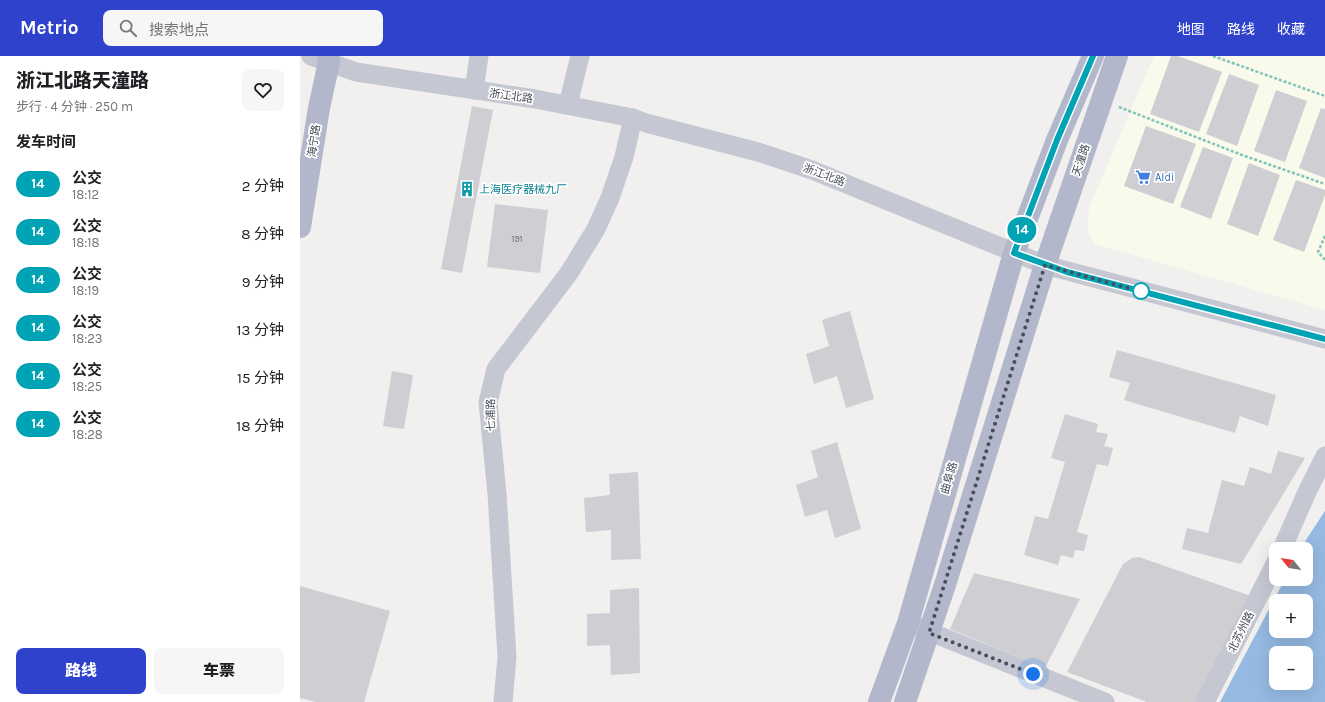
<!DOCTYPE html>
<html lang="zh">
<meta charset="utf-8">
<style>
:root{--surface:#fff;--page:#f6f6f6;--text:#202124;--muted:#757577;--accent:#2f42cc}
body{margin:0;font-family:Karla,"Noto Sans SC",sans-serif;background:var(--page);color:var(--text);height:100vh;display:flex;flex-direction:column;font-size:15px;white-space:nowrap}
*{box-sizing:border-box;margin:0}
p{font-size:13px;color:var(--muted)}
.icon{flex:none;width:22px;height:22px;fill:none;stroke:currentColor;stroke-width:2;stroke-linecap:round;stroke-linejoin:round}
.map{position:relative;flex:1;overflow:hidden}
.drawer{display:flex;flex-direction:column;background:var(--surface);width:300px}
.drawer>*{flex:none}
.badge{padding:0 8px;border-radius:13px;font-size:14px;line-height:26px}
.needle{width:26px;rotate:300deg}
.fabs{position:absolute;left:969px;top:486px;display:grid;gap:8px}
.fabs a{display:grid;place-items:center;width:44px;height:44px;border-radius:8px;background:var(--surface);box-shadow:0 4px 16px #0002;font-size:20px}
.you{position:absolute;width:20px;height:20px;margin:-10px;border:3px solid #fff;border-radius:50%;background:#1a73e8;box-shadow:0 0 0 6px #1a73e833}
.map>.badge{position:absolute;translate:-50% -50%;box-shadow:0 0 0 2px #fff}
h2{padding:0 16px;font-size:15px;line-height:36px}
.round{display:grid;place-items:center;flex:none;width:42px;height:42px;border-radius:8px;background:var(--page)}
.headline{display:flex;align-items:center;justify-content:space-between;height:68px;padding:0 16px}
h1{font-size:19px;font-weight:800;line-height:30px}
.action{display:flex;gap:8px;margin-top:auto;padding:8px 16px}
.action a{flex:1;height:46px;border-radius:8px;background:var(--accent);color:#fff;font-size:16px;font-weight:800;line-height:46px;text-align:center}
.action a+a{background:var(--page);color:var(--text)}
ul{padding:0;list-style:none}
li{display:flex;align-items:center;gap:12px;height:48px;padding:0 16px}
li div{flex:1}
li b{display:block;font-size:15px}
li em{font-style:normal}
li .badge{min-width:44px;font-weight:700;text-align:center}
header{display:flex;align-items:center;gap:24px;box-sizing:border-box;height:56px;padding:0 20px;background:var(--accent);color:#fff}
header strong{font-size:19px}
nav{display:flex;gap:22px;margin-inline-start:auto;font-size:14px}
.search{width:280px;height:36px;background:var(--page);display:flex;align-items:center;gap:10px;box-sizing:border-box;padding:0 14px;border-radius:8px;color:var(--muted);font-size:15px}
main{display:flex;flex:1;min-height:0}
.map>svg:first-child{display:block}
.commercial{fill:#f9faeb}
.water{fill:#95b9e1;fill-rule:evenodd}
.building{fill:#ceced3}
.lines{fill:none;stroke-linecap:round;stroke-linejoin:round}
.path{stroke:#7fc4b8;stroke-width:2.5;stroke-dasharray:3 2;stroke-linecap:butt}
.minor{stroke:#c5c7d2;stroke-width:19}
.major{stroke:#b2b7cb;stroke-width:22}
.line-casing{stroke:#fff;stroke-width:9}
.line{stroke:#00a3b4;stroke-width:6}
.walk{stroke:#4a4d5a;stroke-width:4;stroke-dasharray:0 7.2}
.stop-dot{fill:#fff;stroke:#00a3b4;stroke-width:2}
.labels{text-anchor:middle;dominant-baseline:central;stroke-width:3.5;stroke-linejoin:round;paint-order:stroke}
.number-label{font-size:9px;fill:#6b6d78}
.street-label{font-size:11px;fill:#4a4d5a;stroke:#fff}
.shop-label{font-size:11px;fill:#366cbe;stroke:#fff;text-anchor:start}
.culture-label{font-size:11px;fill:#0d838f;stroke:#fff;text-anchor:start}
</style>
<header>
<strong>Metrio</strong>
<div class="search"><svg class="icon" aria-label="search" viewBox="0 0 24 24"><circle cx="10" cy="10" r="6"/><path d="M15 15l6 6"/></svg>搜索地点</div>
<nav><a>地图</a><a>路线</a><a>收藏</a></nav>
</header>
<main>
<section class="drawer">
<div class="headline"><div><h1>浙江北路天潼路</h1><p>步行 · 4 分钟 · 250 m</p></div><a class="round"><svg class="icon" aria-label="heart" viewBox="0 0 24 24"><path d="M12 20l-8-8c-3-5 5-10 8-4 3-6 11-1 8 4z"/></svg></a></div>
<h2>发车时间</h2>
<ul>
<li><span class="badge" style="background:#00a3b4;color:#fff">14</span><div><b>公交</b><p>18:12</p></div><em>2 分钟</em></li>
<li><span class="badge" style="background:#00a3b4;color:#fff">14</span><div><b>公交</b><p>18:18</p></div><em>8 分钟</em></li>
<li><span class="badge" style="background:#00a3b4;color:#fff">14</span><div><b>公交</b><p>18:19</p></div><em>9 分钟</em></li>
<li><span class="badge" style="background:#00a3b4;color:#fff">14</span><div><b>公交</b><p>18:23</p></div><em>13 分钟</em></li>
<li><span class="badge" style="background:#00a3b4;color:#fff">14</span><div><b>公交</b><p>18:25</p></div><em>15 分钟</em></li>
<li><span class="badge" style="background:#00a3b4;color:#fff">14</span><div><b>公交</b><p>18:28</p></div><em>18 分钟</em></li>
</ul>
<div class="action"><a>路线</a><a>车票</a></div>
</section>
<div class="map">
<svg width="1025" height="646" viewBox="0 0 1025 646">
<rect width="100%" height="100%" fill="#f1f0ef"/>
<polygon class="commercial" points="854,0 1025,0 1025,254 795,188 788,176 789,152"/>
<path class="water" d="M1025 455V646H920L985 523H1006V493H1000ZM976 545H1006V575H976ZM976 597H1006V627H976Z"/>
<g class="building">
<polygon points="871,0 878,0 922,16 899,76 850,58"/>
<polygon points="929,18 959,29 937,90 906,78"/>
<polygon points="976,34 1007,45 985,106 954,95"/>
<polygon points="172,50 193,54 162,217 141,213"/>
<polygon points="1021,52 1025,53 1025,122 999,112"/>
<polygon points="846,70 896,88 873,148 824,130"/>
<polygon points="903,91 933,102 911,163 880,151"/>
<polygon points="949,107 980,119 958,180 927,168"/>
<polygon points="996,124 1025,134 1025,139 1004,196 973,184"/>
<polygon points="195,148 248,154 240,217 187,211"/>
<polygon points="550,255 574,343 546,352 537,320 514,328 506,298 529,290 522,264"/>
<polygon points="817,294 976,339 968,370 940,360 935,377 824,344 830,327 809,321"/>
<polygon points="92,315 113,319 104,373 83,370"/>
<polygon points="765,358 798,368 796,376 808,378 804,390 813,392 808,410 797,408 777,476 788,479 784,495 775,494 773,502 761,499 758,509 724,499 735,460 748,463 765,406 751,402"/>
<polygon points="537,386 561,473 535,482 527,454 505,461 496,429 518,421 511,395"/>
<polygon points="978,395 1005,402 941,508 882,493 887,472 908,477 922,424 944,430 950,411 971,418"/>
<polygon points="338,416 341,503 311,504 311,474 286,476 284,442 310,439 309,418"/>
<polygon points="839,501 951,540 897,646 847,646 767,616 823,508 832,502"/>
<polygon points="674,517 780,543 745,612 650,573"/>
<polygon points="0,530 90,555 64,646 16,646 0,642"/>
<polygon points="339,532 340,617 311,619 310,589 287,590 287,558 310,557 310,534"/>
</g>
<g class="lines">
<g class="path">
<polyline points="913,0 1025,40"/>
<polyline points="819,51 942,99 1025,128"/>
<polyline points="1025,180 1018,196 1025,204"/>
</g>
<g class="minor">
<polyline points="11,0 56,16 235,43 333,62 346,67 458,96 512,114 745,209 1025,283"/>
<polyline points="174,34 179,0"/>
<polyline points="268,49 280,0"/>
<polyline points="982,493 1007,436 1025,400"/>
<polyline points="615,570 805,646"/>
<polyline points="203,646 207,601 197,438 188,346 196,313 269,217 296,173 310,142 324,101 333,62"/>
<polyline points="905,646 976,506"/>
</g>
<g class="major">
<polyline points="0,171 19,52 29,6 28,0"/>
<polyline points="579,646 608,567 714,197 757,84 793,0"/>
<polyline points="605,646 644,532 745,209 817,0"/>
</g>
</g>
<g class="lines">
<g class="line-casing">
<polyline id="line" points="793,0 757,84 714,197 767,216 1025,283"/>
</g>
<use href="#line" class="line"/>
<polyline class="walk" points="733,618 629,577 745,209 846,237 841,235"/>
</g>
<defs>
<g id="supermarket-bare" transform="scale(1.2)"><path d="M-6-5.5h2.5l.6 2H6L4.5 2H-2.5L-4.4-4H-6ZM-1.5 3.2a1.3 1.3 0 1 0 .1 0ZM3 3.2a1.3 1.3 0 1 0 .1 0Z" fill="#3f7fe0" stroke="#fff" stroke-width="2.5" paint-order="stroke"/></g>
<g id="building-bare" transform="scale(1.2)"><path d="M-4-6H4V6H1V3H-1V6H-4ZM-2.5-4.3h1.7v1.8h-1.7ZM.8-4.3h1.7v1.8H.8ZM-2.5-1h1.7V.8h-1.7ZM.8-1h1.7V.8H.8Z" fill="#0f9aa8" stroke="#fff" stroke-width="2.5" paint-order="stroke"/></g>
</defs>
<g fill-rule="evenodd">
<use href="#supermarket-bare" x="843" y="121"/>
<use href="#building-bare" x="167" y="133"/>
</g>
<circle class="stop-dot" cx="841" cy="235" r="8"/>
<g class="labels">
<g class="number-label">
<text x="217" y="183">191</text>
</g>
<g class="street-label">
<text transform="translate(211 40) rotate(8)">浙江北路</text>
<text transform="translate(14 85) rotate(-81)">海宁路</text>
<text transform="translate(781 104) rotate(-71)">天潼路</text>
<text transform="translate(524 119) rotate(21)">浙江北路</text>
<text transform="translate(191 359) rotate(-91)">七浦路</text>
<text transform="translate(649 422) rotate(-74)">曲阜路</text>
<text transform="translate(941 576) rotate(-63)">北苏州路</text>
</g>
<g class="shop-label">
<text x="855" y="121">Aldi</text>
</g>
<g class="culture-label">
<text x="179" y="133">上海医疗器械九厂</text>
</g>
</g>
</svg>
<div class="fabs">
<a><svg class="needle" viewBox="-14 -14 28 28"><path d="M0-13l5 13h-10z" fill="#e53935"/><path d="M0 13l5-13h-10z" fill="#757577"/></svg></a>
<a>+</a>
<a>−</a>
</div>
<div class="you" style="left:733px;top:618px"></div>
<b class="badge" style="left:722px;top:174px;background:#00a3b4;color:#fff">14</b>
</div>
</main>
